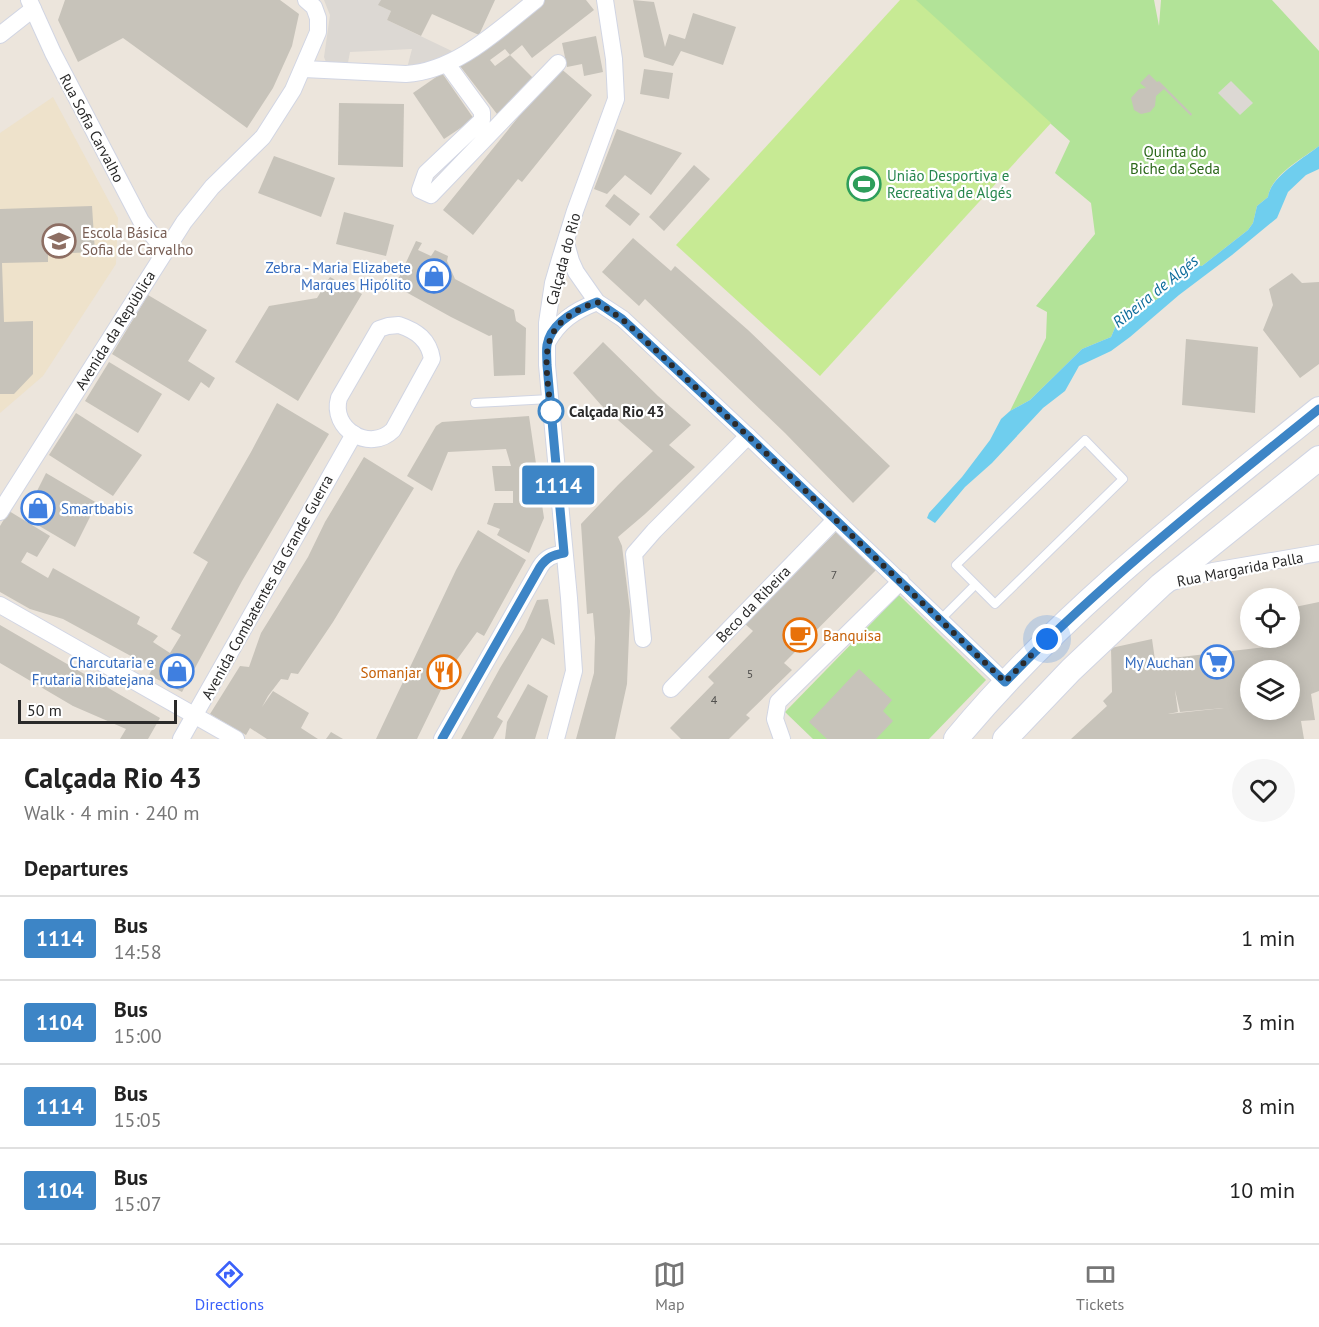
<!DOCTYPE html>
<meta charset="utf-8">
<style>
:root{--surface:#fff;--page:#f6f6f6;--text:#222;--muted:#767676;--line:#e0e0e0;--accent:#3b61fa}
body{margin:0;font-family:"PT Sans",sans-serif;background:var(--page);color:var(--text);height:100vh;display:flex;flex-direction:column;font-size:22px;white-space:nowrap}
*{box-sizing:border-box;margin:0}
p{font-size:20px;color:var(--muted)}
.icon{flex:none;width:33px;height:33px;fill:none;stroke:currentColor;stroke-width:2;stroke-linecap:round;stroke-linejoin:round}
.map{position:relative;height:739px;overflow:hidden}
.panel{display:flex;flex-direction:column;background:var(--surface);flex:1}
.panel>*{flex:none}
.badge{padding:0 12px;border-radius:4px;font-size:21px;line-height:39px}
.fabs{position:absolute;left:1240px;top:588px;display:grid;gap:12px}
.fabs a{display:grid;place-items:center;width:60px;height:60px;border-radius:50%;background:var(--surface);box-shadow:0 3px 15px #0003;font-size:30px}
.scale{position:absolute;left:18px;bottom:15px;width:159px;box-sizing:border-box;padding-left:6px;border:3px solid #2a2a2a;border-top:0;font-size:16px;line-height:21px;white-space:nowrap;color:#2a2a2a;-webkit-text-stroke:4px #fff;paint-order:stroke}
.you{position:absolute;width:30px;height:30px;margin:-15px;border:4px solid #fff;border-radius:50%;background:#1a73e8;box-shadow:0 0 0 9px #1a73e833}
.map>.badge{position:absolute;translate:-50% -50%;box-shadow:0 0 0 3px #fff}
h2{padding:0 24px;font-size:22px;line-height:54px}
.round{display:grid;place-items:center;flex:none;width:63px;height:63px;border-radius:32px;background:var(--page)}
.summary{display:flex;align-items:center;justify-content:space-between;height:102px;padding:0 24px}
h1{font-size:28px;font-weight:700;line-height:45px}
ul{padding:0;list-style:none}
li{display:flex;align-items:center;gap:18px;height:84px;padding:0 24px;border-top:2px solid var(--line)}
li div{flex:1}
li b{display:block;font-size:22px}
li em{font-style:normal}
li .badge{min-width:66px;font-weight:700;text-align:center}
.tabs{display:flex;justify-content:space-around;align-items:center;height:84px;border-top:2px solid var(--line);background:var(--surface);font-size:16px;color:var(--muted)}
.tabs a{display:grid;justify-items:center;gap:3px}
.tabs .current{color:var(--accent)}
.map>svg:first-child{display:block}
.education{fill:#eee2cb}
.green{fill:#b2e398}
.pitch{fill:#c7ea94}
.plaza{fill:#dcd8d3}
.water{fill:#6fceee}
.building{fill:#c7c3ba;fill-rule:evenodd}
.lines{fill:none;stroke-linecap:round;stroke-linejoin:round}
.lane-casing{stroke:#d1d5e3;stroke-width:10}
.street-casing{stroke:#d1d5e3;stroke-width:18}
.secondary-casing{stroke:#d1d5e3;stroke-width:26}
.lane{stroke:#fff;stroke-width:8}
.street{stroke:#fff;stroke-width:16}
.secondary{stroke:#fff;stroke-width:24}
.line-casing{stroke:#fff;stroke-width:14}
.line{stroke:#3d85c6;stroke-width:9}
.walk{stroke:#2a2a2a;stroke-width:6;stroke-dasharray:0 10.8}
.stop-dot{fill:#fff;stroke:#3d85c6;stroke-width:3}
.labels{text-anchor:middle;dominant-baseline:central;stroke-width:4.5;stroke-linejoin:round;paint-order:stroke}
.number-label{font-size:12px;fill:#51504e}
.street-label{font-size:15px;fill:#2a2a2a;stroke:#fff}
.park-label{font-size:15px;fill:#2b671a;stroke:#fff}
.leisure-label{font-size:15px;fill:#27864d;stroke:#fff;text-anchor:start}
.education-label{font-size:15px;fill:#785e54;stroke:#fff;text-anchor:start}
.shop-label{font-size:15px;fill:#366cbe;stroke:#fff;text-anchor:end}
.stop-label{font-size:15px;font-weight:bold;fill:#2a2a2a;stroke:#fff;text-anchor:start}
.food-label{font-size:15px;fill:#c56008;stroke:#fff;text-anchor:start}
.water-label{font-size:16px;font-style:italic;fill:#0d6c9b;stroke:#fff}
</style>
<div class="map">
<svg width="1319" height="739" viewBox="0 0 1319 739">
<rect width="100%" height="100%" fill="#ece5dc"/>
<polygon class="education" points="53,97 118,218 116,264 43,376 0,413 0,133"/>
<g class="green">
<path d="M912 0H1154L1159 26 1161 0H1272L1319 51V146C1302 159 1271 175 1268 197L1257 206 1253 223 1248 230 1202 266 1193 265 1181 271 1159 298 1143 308 1126 324 1117 323 1111 337 1082 349 1030 400 1010 411 1046 338 1047 312 1036 306 1095 234 1091 203 1055 173 1070 141Z"/>
<polygon points="899,595 986,680 929,739 813,739 785,712"/>
</g>
<polygon class="pitch" points="900,0 916,0 1051,123 820,376 676,245"/>
<g class="plaza">
<polygon points="324,0 381,0 379,5 391,11 387,20 456,53 406,72 412,49 350,52 347,68 326,62 324,57 330,15"/>
<polygon points="1231,81 1253,103 1240,115 1218,93"/>
</g>
<path class="water" d="M1319 146V169L1306 175 1288 192 1277 218 1232 255 1179 295 1130 337 1111 351 1079 366 1065 391 1043 408 992 463 965 487 935 523 927 518 929 513 962 477 990 440 1001 419 1010 411 1030 400 1082 349 1111 337 1117 323 1126 324 1143 308 1159 298 1181 271 1193 265 1202 266 1248 230 1253 223 1257 206 1268 197C1270 177 1304 158 1319 146Z"/>
<g class="building">
<polygon points="65,0 280,0 299,14 292,46 273,88 247,128 123,38 78,62 58,20"/>
<polygon points="381,0 495,0 479,35 432,14 421,36 387,20 391,11 378,5"/>
<path d="M545 0H586L594 10 532 58 522 45 510 55 535 80 497 114 460 66ZM505 49 510 55 495 66 490 60Z"/>
<polygon points="633,0 654,2 665,47 669,34 685,39 693,13 736,27 723,65 681,51 673,66 644,57"/>
<polygon points="596,36 603,72 584,76 582,64 567,67 562,43"/>
<polygon points="559,67 592,95 522,182 518,179 473,235 443,210"/>
<polygon points="644,69 673,73 669,99 640,94"/>
<polygon points="442,73 474,119 444,139 413,93"/>
<polygon points="1149,74 1157,82 1159,81 1192,114 1191,116 1164,89 1156,96 1155,106 1150,112 1141,114 1134,110 1131,98 1139,89 1146,88 1140,83"/>
<polygon points="339,103 404,104 403,167 338,165"/>
<polygon points="617,129 682,153 651,195 625,175 607,194 594,189"/>
<polygon points="274,156 335,178 321,217 258,193"/>
<polygon points="694,165 710,179 664,231 649,217"/>
<polygon points="614,194 640,214 630,226 605,206"/>
<polygon points="92,206 95,252 48,254 48,262 2,263 4,322 33,321 33,374 14,394 0,394 0,209"/>
<polygon points="344,212 394,225 386,256 336,244"/>
<polygon points="633,238 671,271 675,266 748,330 890,466 853,503 785,433 645,299 639,306 602,272"/>
<polygon points="416,241 422,243 418,250 431,256 435,250 448,256 447,261 455,279 514,310 516,321 526,328 525,375 494,376 492,335 489,336 451,317 395,286"/>
<polygon points="1292,273 1302,283 1319,282 1319,364 1300,378 1263,330 1273,305 1269,289"/>
<polygon points="330,277 362,294 298,401 235,362 269,306 317,298"/>
<polygon points="148,295 207,330 188,361 215,378 209,388 201,382 189,401 112,354"/>
<polygon points="1186,339 1258,347 1255,413 1182,405"/>
<polygon points="603,342 658,396 691,425 669,445 695,467 645,514 618,537 622,546 630,611 627,684 615,739 576,739 594,673 595,638 593,613 587,614 581,524 618,485 653,451 601,405 573,373"/>
<polygon points="109,362 162,394 138,433 85,401"/>
<polygon points="277,403 329,434 242,581 182,692 149,675 156,661 151,667 63,619 30,609 0,592 0,526 9,511 50,536 37,557 27,552 21,562 48,578 53,568 140,617 137,624 158,636 153,642 170,653 181,635 171,629 208,562 193,553 251,452"/>
<polygon points="76,413 142,455 113,496 49,455"/>
<polygon points="529,416 544,518 529,553 497,535 500,529 487,524 494,503 513,503 513,491 495,491 492,466 511,466 506,449 448,452 432,491 407,476 436,426 442,422"/>
<polygon points="364,457 414,488 333,622 298,674 291,673 288,680 281,679 268,696 262,707 273,691 309,713 301,728 318,739 267,739 250,728 246,735 210,714 240,666 249,667 261,633 308,557 325,522"/>
<polygon points="46,473 97,503 75,547 24,517"/>
<polygon points="478,530 526,560 484,636 477,632 453,665 417,739 376,739 456,570"/>
<polygon points="838,530 877,569 784,663 792,670 746,715 750,718 729,739 681,739 670,728 714,683 708,677 753,631 745,624"/>
<polygon points="548,599 555,645 542,638 497,717 503,721 493,739 461,739 500,668 524,629 537,600"/>
<path d="M1319 602V691L1311 694 1315 720 1301 721 1304 739H1071L1107 706 1103 701 1112 692 1111 648 1152 639 1155 660 1274 646 1273 638H1290V608ZM1251 670H1290V710H1251ZM1175 690 1180 712 1224 708 1168 714 1178 712Z"/>
<polygon points="0,625 160,718 148,739 120,739 126,729 73,706 0,663"/>
<polygon points="859,669 892,700 883,711 893,721 876,739 827,739 809,722"/>
<polygon points="528,684 548,696 535,739 505,739 507,722"/>
<polygon points="331,732 343,739 326,739"/>
</g>
<g class="lines">
<g class="lane-casing">
<g id="lane">
<polyline points="475,403 550,399"/>
<polygon points="1085,440 1123,479 995,604 956,565"/>
<polyline points="940,620 975,585"/>
</g>
</g>
<g class="street-casing">
<g id="street">
<polyline points="29,0 53,53 141,221 165,251"/>
<polyline points="0,35 33,9"/>
<polyline points="447,64 482,112 482,120 426,173 420,190 431,195 558,63"/>
<path d="M304 69 406 74C456 71 497 31 536 0"/>
<polyline points="566,243 571,261 576,272 597,302 623,319 748,436 1005,682"/>
<path d="M399 325C417 331 429 340 432 359L393 430C370 453 330 429 339 398L379 329 388 326Z"/>
<path d="M547 343C559 321 574 311 597 302"/>
<polyline points="0,512 184,222 212,187 263,137 293,90 318,32 318,18 314,7 306,0"/>
<polyline points="1168,583 1213,571 1319,553"/>
<polyline points="0,605 236,739"/>
<polyline points="643,639 634,554 654,531 748,436"/>
<polyline points="671,689 835,520"/>
<polyline points="181,739 354,434"/>
<path d="M442 739 540 567C546 557 553 555 564 553"/>
<polyline points="556,739 574,671 569,598 547,365 547,323 553,283 560,259 575,211 616,99 614,59 605,0"/>
<polyline points="782,739 775,719 778,702 901,581"/>
</g>
</g>
<g class="secondary-casing">
<g id="secondary">
<path d="M956 739C1061 612 1191 512 1319 409"/>
<polyline points="1005,739 1071,670 1161,585 1319,458"/>
</g>
</g>
<use href="#lane" class="lane"/>
<use href="#street" class="street"/>
<use href="#secondary" class="secondary"/>
</g>
<g class="lines">
<g class="line-casing">
<path id="line" d="M442 739 540 567C547 557 553 555 564 553L547 365C547 359 546 351 547 345 551 322 578 309 597 302L622 319 748 436 1005 682C1102 582 1211 496 1319 409"/>
</g>
<use href="#line" class="line"/>
<path class="walk" d="M551 411V419C548 362 530 326 597 302L622 319 748 436 1005 682 1047 639"/>
</g>
<defs>
<g id="stadium-ring" transform="scale(1.725)"><circle r="9.5" fill="#fff" stroke="#2e9e5b" stroke-width="1.5"/><path d="M0-5a6.5 5 0 1 0 0 10a6.5 5 0 1 0 0-10ZM-3.5-1.8h7v3.6h-7Z" fill="#2e9e5b"/></g>
<g id="school-ring" transform="scale(1.725)"><circle r="9.5" fill="#fff" stroke="#8d6e63" stroke-width="1.5"/><path d="M0-5L7-2L0 1L-7-2ZM-4 1L0 2.5L4 1V4Q0 6-4 4Z" fill="#8d6e63"/></g>
<g id="shop-ring" transform="scale(1.725)"><circle r="9.5" fill="#fff" stroke="#3f7fe0" stroke-width="1.5"/><path d="M-5-2.5h2.3a2.7 3.5 0 0 1 5.4 0H5L5.5 6h-11ZM-1.5-2.5h3a1.5 2.3 0 0 0-3 0Z" fill="#3f7fe0"/></g>
<g id="cafe-ring" transform="scale(1.725)"><circle r="9.5" fill="#fff" stroke="#e8710a" stroke-width="1.5"/><path d="M-5.5-4.5H6V0H3Q3 3.5 0 3.5H-2.5Q-5.5 3.5-5.5 0ZM3-3.2v2h1.7v-2ZM-6 4.5H4V6H-6Z" fill="#e8710a"/></g>
<g id="supermarket-ring" transform="scale(1.725)"><circle r="9.5" fill="#fff" stroke="#3f7fe0" stroke-width="1.5"/><path d="M-6-5.5h2.5l.6 2H6L4.5 2H-2.5L-4.4-4H-6ZM-1.5 3.2a1.3 1.3 0 1 0 .1 0ZM3 3.2a1.3 1.3 0 1 0 .1 0Z" fill="#3f7fe0"/></g>
<g id="restaurant-ring" transform="scale(1.725)"><circle r="9.5" fill="#fff" stroke="#e8710a" stroke-width="1.5"/><path d="M-5-6h1v4h1v-4h1v4h1v-4h1v5L-1.5 .5V6h-2V.5L-5-1ZM5-6V6H3V1.5H1.5Q1.5-4 5-6Z" fill="#e8710a"/></g>
</defs>
<g fill-rule="evenodd">
<use href="#stadium-ring" x="864" y="184"/>
<use href="#school-ring" x="59" y="241"/>
<use href="#shop-ring" x="434" y="276"/>
<use href="#shop-ring" x="38" y="508"/>
<use href="#cafe-ring" x="800" y="635"/>
<use href="#supermarket-ring" x="1217" y="662"/>
<use href="#shop-ring" x="177" y="671"/>
<use href="#restaurant-ring" x="444" y="672"/>
</g>
<circle class="stop-dot" cx="551" cy="411" r="12"/>
<g class="labels">
<g class="number-label">
<text x="834" y="574">7</text>
<text x="750" y="673">5</text>
<text x="714" y="699">4</text>
</g>
<g class="street-label">
<text transform="translate(92 128) rotate(62)">Rua Sofia Carvalho</text>
<text transform="translate(563 259) rotate(-75)">Calçada do Rio</text>
<text transform="translate(115 330) rotate(-58)">Avenida da República</text>
<text transform="translate(1240 569) rotate(-11)">Rua Margarida Palla</text>
<text transform="translate(267 587) rotate(-61)">Avenida Combatentes da Grande Guerra</text>
<text transform="translate(753 604) rotate(-46)">Beco da Ribeira</text>
</g>
<g class="park-label">
<text x="1175" y="151">Quinta do<tspan x="1175" dy="17">Biche da Seda</tspan></text>
</g>
<g class="leisure-label">
<text x="887" y="175">União Desportiva e<tspan x="887" dy="17">Recreativa de Algés</tspan></text>
</g>
<g class="education-label">
<text x="82" y="232">Escola Básica<tspan x="82" dy="17">Sofia de Carvalho</tspan></text>
</g>
<g class="shop-label">
<text x="411" y="267">Zebra - Maria Elizabete<tspan x="411" dy="17">Marques Hipólito</tspan></text>
<text x="61" y="508" text-anchor="start">Smartbabis</text>
<text x="154" y="662">Charcutaria e<tspan x="154" dy="17">Frutaria Ribatejana</tspan></text>
<text x="1194" y="662">My Auchan</text>
</g>
<g class="stop-label">
<text x="569" y="411">Calçada Rio 43</text>
</g>
<g class="food-label">
<text x="823" y="635">Banquisa</text>
<text x="421" y="672" text-anchor="end">Somanjar</text>
</g>
<g class="water-label">
<text transform="translate(1155 291) rotate(-39)">Ribeira de Algés</text>
</g>
</g>
</svg>
<div class="fabs">
<a><svg class="icon" aria-label="locate" viewBox="0 0 24 24"><circle cx="12" cy="12" r="6"/><path d="M12 2v4M12 18v4M2 12h4M18 12h4"/></svg></a>
<a><svg class="icon" aria-label="layers" viewBox="0 0 24 24"><path d="M12 4l9 5-9 5-9-5zM3 14l9 5 9-5"/></svg></a>
</div>
<div class="scale">50 m</div>
<div class="you" style="left:1047px;top:639px"></div>
<b class="badge" style="left:558px;top:485px;background:#3d85c6;color:#fff">1114</b>
</div>
<section class="panel">
<div class="summary"><div><h1>Calçada Rio 43</h1><p>Walk · 4 min · 240 m</p></div><a class="round"><svg class="icon" aria-label="heart" viewBox="0 0 24 24"><path d="M12 20l-8-8c-3-5 5-10 8-4 3-6 11-1 8 4z"/></svg></a></div>
<h2>Departures</h2>
<ul>
<li><span class="badge" style="background:#3d85c6;color:#fff">1114</span><div><b>Bus</b><p>14:58</p></div><em>1 min</em></li>
<li><span class="badge" style="background:#3d85c6;color:#fff">1104</span><div><b>Bus</b><p>15:00</p></div><em>3 min</em></li>
<li><span class="badge" style="background:#3d85c6;color:#fff">1114</span><div><b>Bus</b><p>15:05</p></div><em>8 min</em></li>
<li><span class="badge" style="background:#3d85c6;color:#fff">1104</span><div><b>Bus</b><p>15:07</p></div><em>10 min</em></li>
</ul>
</section>
<nav class="tabs">
<a class="current"><svg class="icon" aria-label="directions" viewBox="0 0 24 24"><path d="M12 3l9 9-9 9-9-9zM9 14v-3h6M13 9l2 2-2 2"/></svg>Directions</a>
<a><svg class="icon" aria-label="map" viewBox="0 0 24 24"><path d="M3 6l6-2 6 2 6-2v14l-6 2-6-2-6 2zM9 4v14M15 6v14"/></svg>Map</a>
<a><svg class="icon" aria-label="tickets" viewBox="0 0 24 24"><path d="M3 7h18v10H3zM15 7v10"/></svg>Tickets</a>
</nav>
